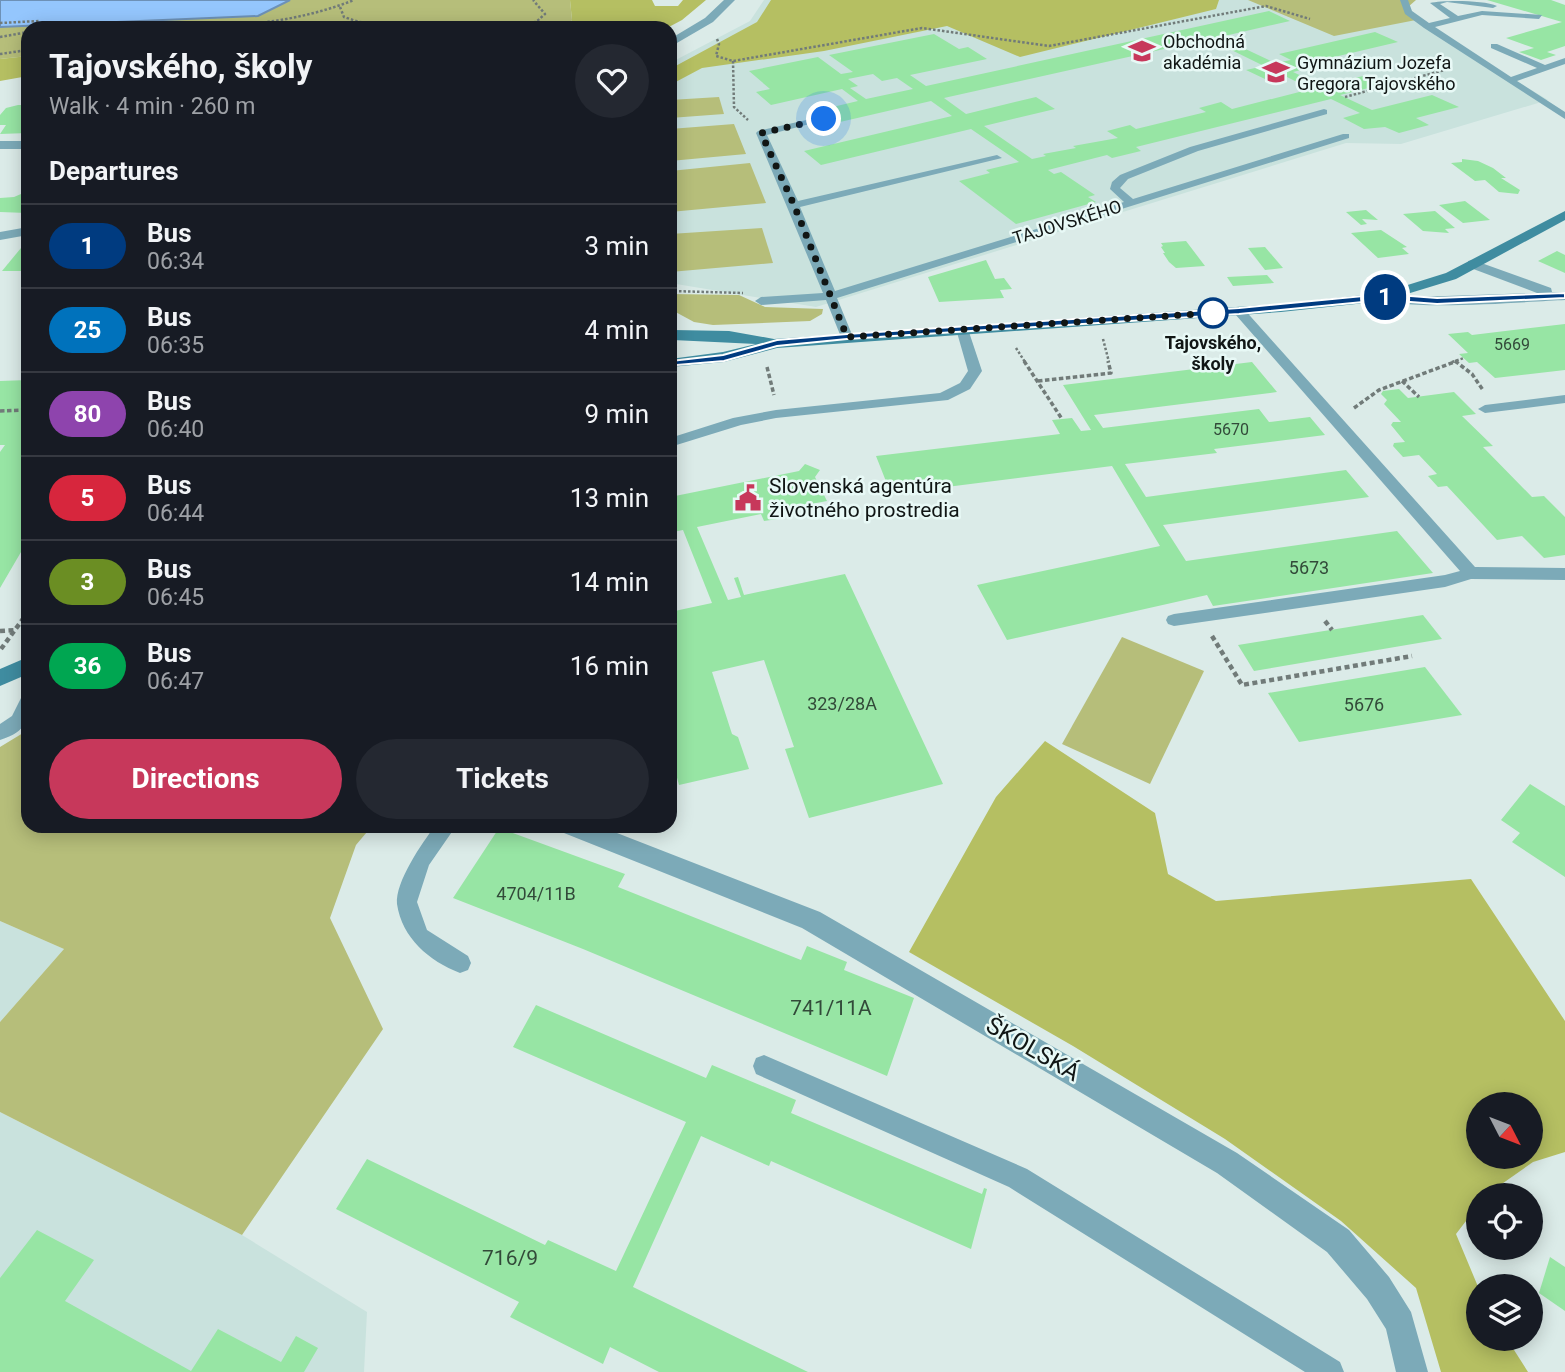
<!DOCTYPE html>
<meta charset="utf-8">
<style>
:root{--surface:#171b24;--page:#242831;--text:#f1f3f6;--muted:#9ea1a6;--line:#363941;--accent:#c7385b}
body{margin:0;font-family:Roboto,sans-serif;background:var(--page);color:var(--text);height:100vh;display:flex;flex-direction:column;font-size:26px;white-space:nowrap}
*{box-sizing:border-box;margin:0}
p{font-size:23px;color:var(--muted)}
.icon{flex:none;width:38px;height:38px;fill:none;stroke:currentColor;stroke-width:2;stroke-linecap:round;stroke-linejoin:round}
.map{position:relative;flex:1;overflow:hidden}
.panel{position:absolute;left:21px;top:21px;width:656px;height:812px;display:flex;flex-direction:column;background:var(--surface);border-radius:21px;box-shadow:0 4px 18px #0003}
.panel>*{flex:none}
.badge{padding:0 14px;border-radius:23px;font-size:24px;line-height:46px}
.needle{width:46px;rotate:132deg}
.tools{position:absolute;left:1466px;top:1092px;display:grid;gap:14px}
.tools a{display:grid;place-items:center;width:77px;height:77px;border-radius:50%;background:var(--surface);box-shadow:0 4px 18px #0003;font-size:35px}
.you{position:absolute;width:35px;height:35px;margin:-18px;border:5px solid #fff;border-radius:50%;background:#1a73e8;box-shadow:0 0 0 10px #1a73e833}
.map>.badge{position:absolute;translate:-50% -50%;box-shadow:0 0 0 4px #fff}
h2{padding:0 28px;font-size:26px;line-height:63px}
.round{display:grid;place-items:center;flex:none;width:74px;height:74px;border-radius:37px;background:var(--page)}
.overview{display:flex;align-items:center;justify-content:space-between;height:119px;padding:0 28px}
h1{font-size:33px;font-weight:700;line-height:52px}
.action{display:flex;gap:14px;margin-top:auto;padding:14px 28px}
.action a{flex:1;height:80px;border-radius:42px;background:var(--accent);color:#fff;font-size:28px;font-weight:700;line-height:80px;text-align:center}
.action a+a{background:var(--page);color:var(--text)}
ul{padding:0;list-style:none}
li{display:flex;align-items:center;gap:21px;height:84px;padding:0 28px;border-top:2px solid var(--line)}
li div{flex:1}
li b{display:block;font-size:26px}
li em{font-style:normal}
li .badge{min-width:77px;font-weight:700;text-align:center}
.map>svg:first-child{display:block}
.built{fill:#c9e2dd}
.green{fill:#b6be7a}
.forest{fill:#b5bf62;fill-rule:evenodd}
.water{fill:#94c6fd;stroke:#6d91b7;stroke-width:2}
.building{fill:#97e5a4;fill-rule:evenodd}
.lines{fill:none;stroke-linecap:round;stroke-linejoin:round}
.path-far2{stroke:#717b79;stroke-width:2.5;stroke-dasharray:2.5 2;stroke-linecap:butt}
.path-far1{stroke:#717b79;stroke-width:3.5;stroke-dasharray:4.5 2.5;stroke-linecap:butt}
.path{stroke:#717b79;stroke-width:4.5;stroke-dasharray:5 3.5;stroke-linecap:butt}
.service{fill:#7caab8;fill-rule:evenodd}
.minor{fill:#7caab8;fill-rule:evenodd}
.tertiary{fill:#7caab8;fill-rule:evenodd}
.secondary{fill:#3f8ca0;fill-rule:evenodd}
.line{fill:#003b80;stroke:#fff;stroke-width:2}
.walk{stroke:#111615;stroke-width:7;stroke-dasharray:0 12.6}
.stop-dot{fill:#fff;stroke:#003b80;stroke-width:3.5}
.labels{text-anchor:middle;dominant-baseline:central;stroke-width:5;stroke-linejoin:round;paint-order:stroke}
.far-number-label{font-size:16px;fill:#324a39}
.far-poi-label{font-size:18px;fill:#111615;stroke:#e8f9f6;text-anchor:start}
.far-street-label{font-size:18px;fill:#111615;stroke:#e8f9f6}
.far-stop-label{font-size:18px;font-weight:bold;fill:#111615;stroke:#e8f9f6}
.number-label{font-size:18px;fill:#324a39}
.poi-label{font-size:21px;fill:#111615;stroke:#e8f9f6;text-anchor:start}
.near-number-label{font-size:21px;fill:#324a39}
.near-street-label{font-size:24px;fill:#111615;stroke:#e8f9f6}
</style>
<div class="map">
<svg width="1565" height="1372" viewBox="0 0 1565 1372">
<rect width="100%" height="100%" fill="#dbebe8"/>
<g class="built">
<polygon points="764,0 1248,0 1416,20 1548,100 1401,144 1346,143 816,307 670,283 670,63 750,21"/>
<polygon points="0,921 64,949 0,1022"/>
<polygon points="0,1112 242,1235 367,1312 364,1372 0,1372"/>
</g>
<g class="green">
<polygon points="0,0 570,0 572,20 569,28 28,28 28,56 0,59"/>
<polygon points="1248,0 1416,0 1408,7 1416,20 1334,36"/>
<polygon points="719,97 724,114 670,118 670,100"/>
<polygon points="734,124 746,154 670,161 670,129"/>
<polygon points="750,163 766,203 670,212 670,171"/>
<polygon points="762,228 773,263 670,272 670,234"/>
<polygon points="670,294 739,295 765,307 823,309 822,314 810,321 713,325 694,322 670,309"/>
<polygon points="1122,637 1204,671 1150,784 1062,744"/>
<polygon points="28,730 28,826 372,826 356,845 330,918 383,1029 242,1235 0,1112 0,1022 64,949 0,921 0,747"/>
</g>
<g class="forest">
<polygon points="570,0 652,0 655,6 678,6 683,0 706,0 682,20 667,28 569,28 572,20"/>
<polygon points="771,0 1219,0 1216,9 1020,57 947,26 824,51 702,68 670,85 670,69 757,22"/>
<polygon points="28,56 28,76 0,81 0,59"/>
<path d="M1045 741 1155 813 1168 874 1216 901 1471 879 1565 1021V1152L1533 1162 1486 1195H1479V1204L1456 1234 1479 1289V1339H1507L1528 1372H1441L1416 1288 1341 1221 1225 1139 1073 1046 909 952 996 797ZM1479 1104H1531V1157H1479Z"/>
</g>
<polygon class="water" points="0,0 290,0 258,16 0,27"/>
<g class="building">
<polygon points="1487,0 1551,0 1565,5 1565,46 1547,52 1556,55 1541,60 1519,52 1534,48 1506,38 1562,22"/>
<path d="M1269 11 1290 21 1220 37 1275 63 1291 60 1279 54 1375 32 1398 42 1330 58 1337 61 1293 72 1323 86 1367 75 1385 84 1340 95 1372 110 1432 95 1459 107 1416 118 1429 125 1399 133 1385 127 1364 129 1343 118 1360 113 1331 99 1136 147 1141 151 1112 158 1107 155 1048 170 1054 174 1061 172 1095 195 1088 197 1096 202 1016 224 959 181 990 173 986 170 1019 162 971 129 821 165 804 151 952 116 931 101 840 122 824 109 858 101 842 89 771 105 756 92 770 89 749 71 818 57 841 74 853 72 829 55 934 34 959 49 968 47 987 59 910 75 926 86ZM1209 39 1264 66 1246 70 1265 79 1283 75 1311 89 1232 109 1221 102 1199 108 1206 112 1136 129 1130 125 1107 131 1118 138 1073 146 1076 148 1043 154 1046 156 1032 159 984 126 1055 109 1036 97 966 114 944 98ZM873 74 882 81 897 78 913 89 866 99 850 88 858 86 848 79Z"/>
<polygon points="18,105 28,105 28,133 0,134 6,125 0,125 0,115 6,108"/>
<polygon points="1462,159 1478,161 1493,168 1506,178 1501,178 1520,190 1518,194 1499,192 1485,180 1475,181 1451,163 1462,162"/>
<polygon points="28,191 27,213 0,212 0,198 14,197"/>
<polygon points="1465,201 1490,220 1463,223 1439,205"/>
<polygon points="1366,210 1378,220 1362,219 1367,224 1361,225 1346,212"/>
<polygon points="1435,211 1455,228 1445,229 1449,233 1423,231 1403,214"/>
<polygon points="1381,230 1407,247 1402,248 1409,254 1378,258 1351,233"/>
<polygon points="1186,241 1205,266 1176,268 1169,262 1163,253 1165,253 1161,247 1163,246 1161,243"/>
<polygon points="1265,247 1283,268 1265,270 1248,248"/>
<polygon points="21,248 28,248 28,271 2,271"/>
<polygon points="1557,251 1565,255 1565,273 1538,261"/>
<polygon points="986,260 995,279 1004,278 1012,289 1000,290 1004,298 939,302 928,277"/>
<polygon points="1267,275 1274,283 1233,286 1227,277"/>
<polygon points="1565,324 1565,370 1495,378 1477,362 1469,363 1459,354 1468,353 1448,334 1468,332 1472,335"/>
<polygon points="1252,362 1277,392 1094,415 1103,428 1259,409 1269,422 1310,417 1325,435 1214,449 1217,453 1125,464 1146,497 1346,470 1369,497 1163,525 1186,561 1397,531 1433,573 1213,606 1207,595 1007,640 977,585 1160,546 1112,466 891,494 876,456 1060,434 1052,420 1072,418 1081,431 1091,430 1063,385"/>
<polygon points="28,380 28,540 0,588 0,452 5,445 0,445 0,381"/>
<polygon points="1399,389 1408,398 1454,392 1476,414 1462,416 1493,446 1483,447 1532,497 1544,496 1565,517 1565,555 1544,558 1522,536 1497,540 1447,486 1438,487 1428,476 1437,474 1419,455 1403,457 1393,446 1394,443 1405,442 1391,425 1393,422 1401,422 1384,404 1387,400 1381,394 1383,391"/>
<polygon points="805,464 820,470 815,477 827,501 774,511 778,519 764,521 761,514 697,527 728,600 741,597 734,578 738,577 744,595 845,574 943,784 809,818 785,749 794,747 764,660 712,672 732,734 738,737 749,769 679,785 676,774 670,775 670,612 712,603 683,530 673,532 670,524 670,494 675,496 799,471"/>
<polygon points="1423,615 1442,639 1254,671 1238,645"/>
<polygon points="1425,667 1462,715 1299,742 1268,693"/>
<polygon points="1530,784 1565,806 1565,877 1512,842 1520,833 1501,820"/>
<polygon points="499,828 625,874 618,887 801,960 807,946 847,962 844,970 914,998 887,1076 583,949 453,898"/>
<polygon points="536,1005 706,1078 712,1065 796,1100 791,1113 982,1194 984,1188 987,1189 971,1249 771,1161 769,1166 701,1136 633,1287 808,1372 659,1372 610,1347 603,1364 510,1317 519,1302 336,1209 367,1159 545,1245 548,1240 616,1271 686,1122 513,1047"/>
<polygon points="37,1230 94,1260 65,1301 191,1371 218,1329 281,1362 296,1336 318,1348 304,1372 0,1372 0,1278"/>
<polygon points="1550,1257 1565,1267 1565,1311 1539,1293"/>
</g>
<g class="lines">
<g class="path-far2">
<polyline points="340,7 344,17 359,22 416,28"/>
<polyline points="0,23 39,21"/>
<path d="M56 28C157 24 258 38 354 0"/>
<polyline points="457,28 536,22 545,14 533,0"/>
<polyline points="0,37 28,32"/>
<polyline points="717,39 719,44 716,56 733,61 922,28 1049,46 1266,6 1310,19"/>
<polyline points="0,54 28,50"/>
<polyline points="733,61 734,107 748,120"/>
<polyline points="1345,97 1452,68"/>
<polyline points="670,291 743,293"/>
<polyline points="1103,339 1109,362"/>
<polyline points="1016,348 1025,362"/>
<polyline points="1452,362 1464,358"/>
</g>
<g class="path-far1">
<polyline points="1024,361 1062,419"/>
<polyline points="1455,361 1472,374 1483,390"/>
<polyline points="767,367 774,395"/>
<polyline points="1038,381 1111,373 1108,361"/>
<polyline points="1402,381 1419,397"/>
<polyline points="1354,408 1379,390 1457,361"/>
<polyline points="0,411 28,410"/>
<polyline points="21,621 28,612"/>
</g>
<g class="path">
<polyline points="1325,621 1332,630"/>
<polyline points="0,631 16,630"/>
<polyline points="1212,636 1242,685 1412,656"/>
<polyline points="1,649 23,619"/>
</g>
<g class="service">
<path d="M1400 0H1408L1412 11 1429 23 1450 18 1430 3C1443 0 1484 0 1497 6L1493 8 1447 2 1440 4 1458 16 1482 11 1542 15 1539 19 1482 15 1435 27 1511 77 1537 68 1491 48V44H1497L1545 65 1565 58V64L1517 81 1565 112V119L1424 28 1405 14Z"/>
<polygon points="1324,109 1327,110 1327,114 1198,151 1128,179 1120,188 1133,199 1343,134 1349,134 1349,138 837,298 853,337 851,340 847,341 841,337 826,300 761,305 755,301 761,297 823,293 756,133 758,131 824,116 829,119 767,135 798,201 997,155 1002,158 800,207 835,291 1124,202 1110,189 1112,182 1120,175 1190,147"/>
<polygon points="1239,307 1243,308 1475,567 1565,568 1565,580 1471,579 1445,587 1174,626 1168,624 1166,620 1168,616 1174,614 1445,575 1460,571 1235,314 1235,308"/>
<polygon points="962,325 968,329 982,371 970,389 948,400 776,418 741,425 670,447 670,438 733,418 776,410 940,393 960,383 968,371 956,329"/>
<polygon points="1565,395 1565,403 1485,413 1478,409 1485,405"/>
<path d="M28 694C28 721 28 731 0 740V724L12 716 22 696Z"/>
<path d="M435 826H456L429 865 417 902 427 930 468 956 471 963 468 970 460 973C429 961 402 938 397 904 395 882 422 843 435 826Z"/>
<polygon points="764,1055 1027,1169 1340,1362 1344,1372 1305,1372 1009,1187 756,1074 753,1066 756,1058"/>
</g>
<g class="minor">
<rect x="0" y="141" width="28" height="8"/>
<polygon points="28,227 28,235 0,240 0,232"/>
<path d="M1473 260 1551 288 1552 292H1565V300C1534 301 1394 313 1377 297L1384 293 1416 297 1537 293 1468 267V261Z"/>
<polygon points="560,826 599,826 820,912 1237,1153 1349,1230 1389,1277 1411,1312 1428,1372 1396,1372 1386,1329 1367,1299 1327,1252 1217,1173 802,928 564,833"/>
</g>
<polygon class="tertiary" points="724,0 735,0 713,22 670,47 670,39 705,18"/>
<g class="secondary">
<polygon points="1565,211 1565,220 1456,279 1384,301 1281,312 777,348 724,362 670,367 670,359 723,352 756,344 673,340 670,339 670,331 673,330 729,331 774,339 1281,304 1382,293 1446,273"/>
<polygon points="28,657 28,674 0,686 0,669"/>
</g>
</g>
<polygon class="line" points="1565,293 1565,298 1437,304 1384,300 1239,314 847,339 777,346 724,361 677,365 670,372 665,369 671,361 723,355 777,340 847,334 1239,308 1384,294 1437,298"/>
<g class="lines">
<polyline class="walk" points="824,119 761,133 794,205 847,337 1213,313"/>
</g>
<defs>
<g id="school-bare" transform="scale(2.1)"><path d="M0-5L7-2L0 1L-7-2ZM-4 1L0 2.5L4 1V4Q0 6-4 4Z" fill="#c7385b" stroke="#e8f9f6" stroke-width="2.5" paint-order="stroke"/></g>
<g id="civic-bare" transform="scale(2.1)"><path d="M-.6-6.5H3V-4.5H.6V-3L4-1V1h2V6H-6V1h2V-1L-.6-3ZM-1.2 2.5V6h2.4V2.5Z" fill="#c7385b" stroke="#e8f9f6" stroke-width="2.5" paint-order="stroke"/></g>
</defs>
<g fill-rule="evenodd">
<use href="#school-bare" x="1142" y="51"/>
<use href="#school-bare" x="1276" y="72"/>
<use href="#civic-bare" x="748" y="498"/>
</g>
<circle class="stop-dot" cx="1213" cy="313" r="14"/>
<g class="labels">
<g class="far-number-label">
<text x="1512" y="344">5669</text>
<text x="1231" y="429">5670</text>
</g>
<g class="far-poi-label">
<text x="1163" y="41">Obchodná<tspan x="1163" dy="21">akadémia</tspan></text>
<text x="1297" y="62">Gymnázium Jozefa<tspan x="1297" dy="21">Gregora Tajovského</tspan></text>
</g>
<g class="far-street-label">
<text transform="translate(1067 222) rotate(-17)">TAJOVSKÉHO</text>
</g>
<g class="far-stop-label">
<text x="1213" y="342">Tajovského,<tspan x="1213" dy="21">školy</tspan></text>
</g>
<g class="number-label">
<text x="1309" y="567">5673</text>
<text x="842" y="703">323/28A</text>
<text x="1364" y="704">5676</text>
<text x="536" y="893">4704/11B</text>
</g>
<g class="poi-label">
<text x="769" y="486">Slovenská agentúra<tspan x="769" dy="24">životného prostredia</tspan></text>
</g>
<g class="near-number-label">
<text x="831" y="1008">741/11A</text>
<text x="510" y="1258">716/9</text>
</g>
<g class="near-street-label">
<text transform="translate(1033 1049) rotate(30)">ŠKOLSKÁ</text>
</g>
</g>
</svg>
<div class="tools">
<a><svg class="needle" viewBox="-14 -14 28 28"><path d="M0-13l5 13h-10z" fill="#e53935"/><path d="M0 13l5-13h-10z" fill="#9ea1a6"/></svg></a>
<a><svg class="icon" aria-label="locate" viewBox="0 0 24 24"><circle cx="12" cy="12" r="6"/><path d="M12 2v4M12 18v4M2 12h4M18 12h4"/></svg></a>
<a><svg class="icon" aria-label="layers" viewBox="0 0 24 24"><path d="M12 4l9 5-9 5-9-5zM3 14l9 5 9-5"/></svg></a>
</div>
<div class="you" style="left:824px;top:119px"></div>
<b class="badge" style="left:1385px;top:297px;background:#003b80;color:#fff">1</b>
<section class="panel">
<div class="overview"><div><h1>Tajovského, školy</h1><p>Walk · 4 min · 260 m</p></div><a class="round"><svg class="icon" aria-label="heart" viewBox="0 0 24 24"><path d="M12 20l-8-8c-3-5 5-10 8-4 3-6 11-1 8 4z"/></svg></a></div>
<h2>Departures</h2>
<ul>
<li><span class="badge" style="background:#003b80;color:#fff">1</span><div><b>Bus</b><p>06:34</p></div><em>3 min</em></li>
<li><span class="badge" style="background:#0072bc;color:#fff">25</span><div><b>Bus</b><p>06:35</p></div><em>4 min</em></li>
<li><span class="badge" style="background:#8e44ad;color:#fff">80</span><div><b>Bus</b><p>06:40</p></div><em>9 min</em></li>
<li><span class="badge" style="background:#d7263d;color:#fff">5</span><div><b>Bus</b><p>06:44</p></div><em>13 min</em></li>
<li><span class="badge" style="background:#6b8e23;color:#fff">3</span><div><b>Bus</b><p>06:45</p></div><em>14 min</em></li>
<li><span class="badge" style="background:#00a651;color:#fff">36</span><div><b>Bus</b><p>06:47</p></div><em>16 min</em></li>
</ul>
<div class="action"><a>Directions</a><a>Tickets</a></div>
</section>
</div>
